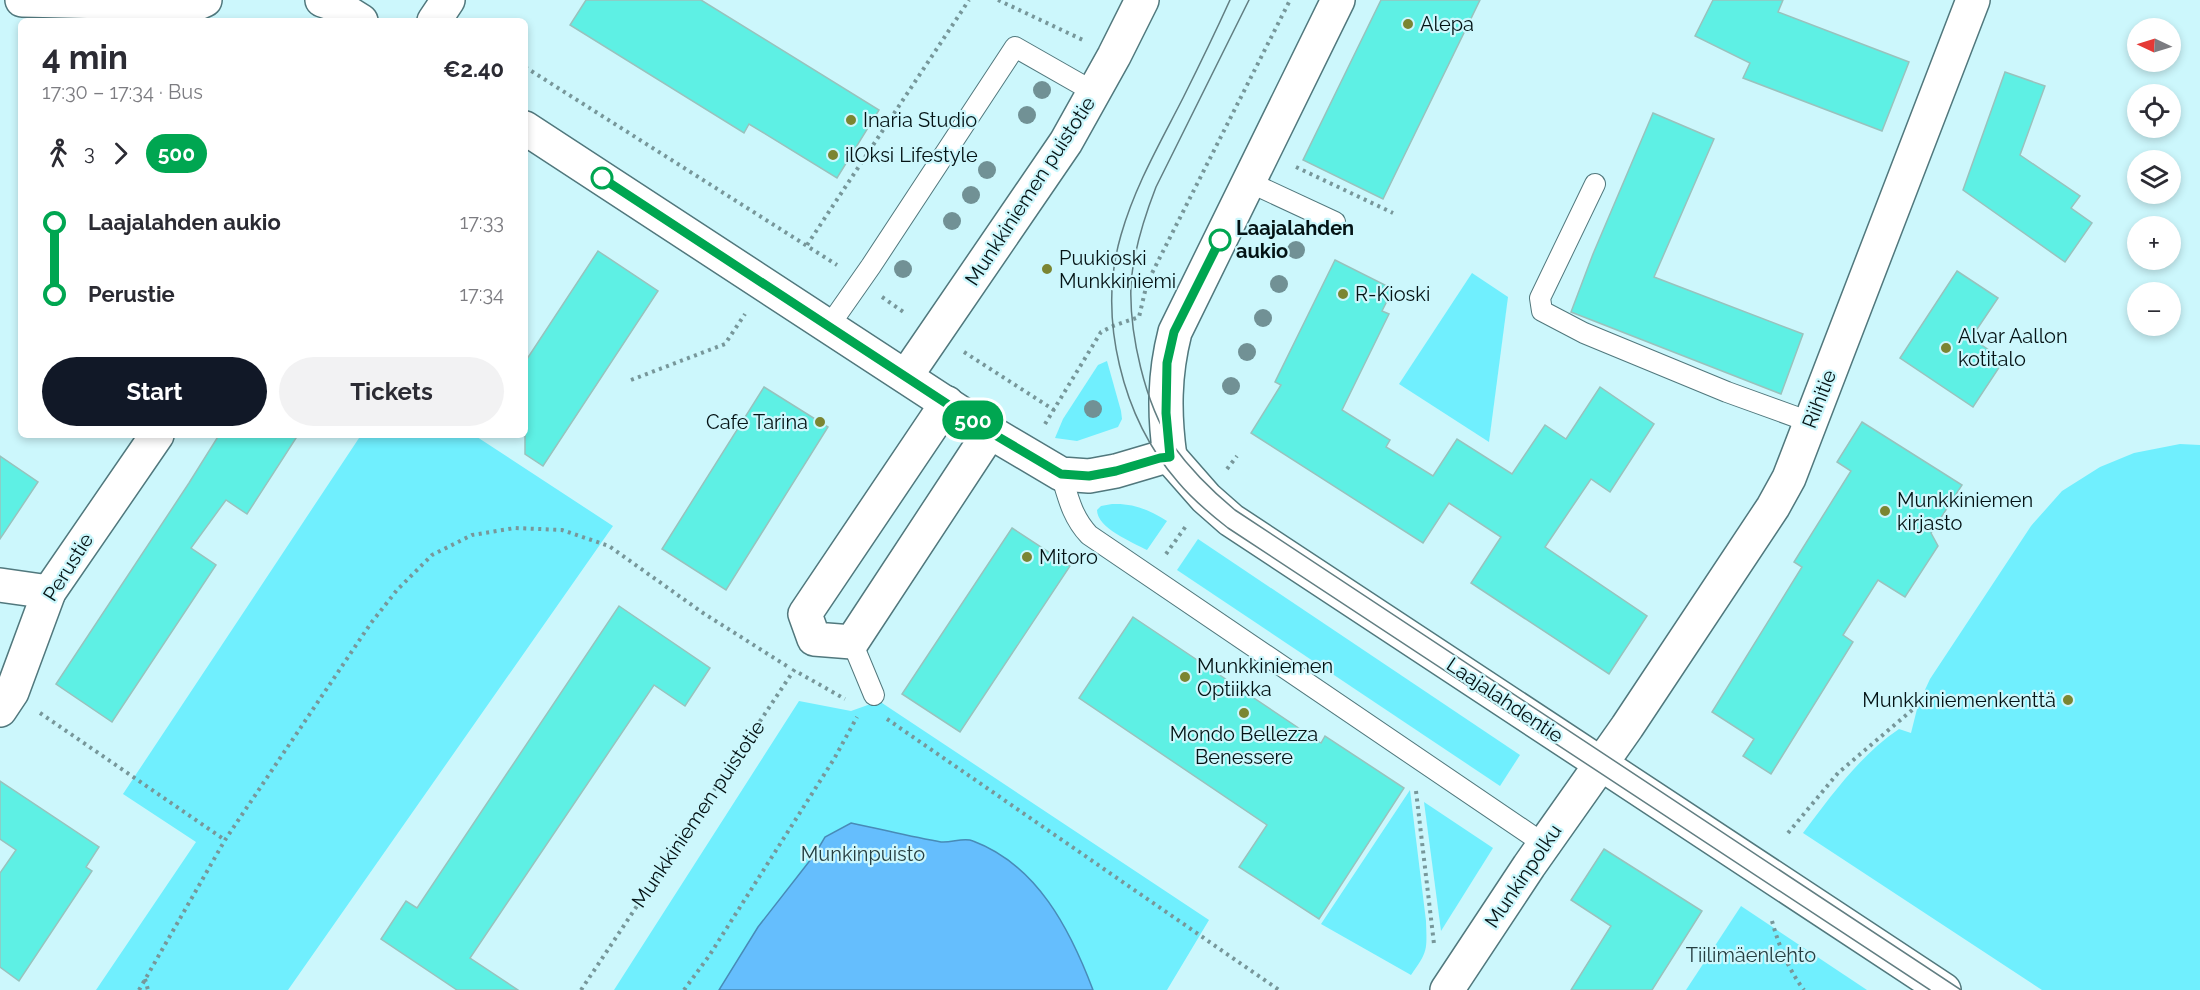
<!DOCTYPE html>
<meta charset="utf-8">
<style>
:root{--surface:#fff;--page:#f2f2f3;--text:#2b2b33;--muted:#7c7c81;--accent:#111827}
body{margin:0;font-family:Raleway,sans-serif;background:var(--page);color:var(--text);height:100vh;display:flex;flex-direction:column;font-size:22px;white-space:nowrap}
*{box-sizing:border-box;margin:0}
p{font-size:20px;color:var(--muted)}
.icon{flex:none;width:33px;height:33px;fill:none;stroke:currentColor;stroke-width:2;stroke-linecap:round;stroke-linejoin:round}
.map{position:relative;flex:1;overflow:hidden}
.side{position:absolute;left:18px;top:18px;width:510px;height:420px;display:flex;flex-direction:column;background:var(--surface);border-radius:9px;box-shadow:0 3px 9px #0003}
.side>*{flex:none}
.badge{padding:0 12px;border-radius:20px;font-size:21px;line-height:39px}
.needle{width:39px;rotate:274deg}
.tools{position:absolute;left:2127px;top:18px;display:grid;gap:12px}
.tools a{display:grid;place-items:center;width:54px;height:54px;border-radius:50%;background:var(--surface);box-shadow:0 3px 9px #0003;font-size:30px}
.map>.badge{position:absolute;translate:-50% -50%;box-shadow:0 0 0 3px #fff}
.legs{display:flex;align-items:center;gap:9px;height:66px;padding:0 24px;font-size:20px}
.legs p{margin-inline-start:auto}
.headline{display:flex;align-items:center;justify-content:space-between;height:102px;padding:0 24px}
h1{font-size:33px;font-weight:700;line-height:45px}
.primary-button{display:flex;gap:12px;margin-top:auto;padding:12px 24px}
.primary-button a{flex:1;height:69px;border-radius:36px;background:var(--accent);color:#fff;font-size:24px;font-weight:700;line-height:69px;text-align:center}
.primary-button a+a{background:var(--page);color:var(--text)}
ul{padding:0 24px;list-style:none}
li{display:flex;align-items:center;gap:21px;height:72px;font-size:22px}
li i{display:grid;place-items:center;width:9px;height:100%;margin:0 8px;background:currentColor}
li i::after{content:'';width:15px;height:15px;margin:-8px;border:4px solid;border-radius:50%;background:var(--surface)}
li p{margin-inline-start:auto}
li:first-child i{background:linear-gradient(#0000 50%,currentColor 0)}
li:last-child i{background:linear-gradient(currentColor 50%,#0000 0)}
.map>svg:first-child{display:block}
.green{fill:#70effe}
.water{fill:#65befd;stroke:#488bb7;stroke-width:1.5}
.building{fill:#5ef0e4;stroke:#99c2bd;stroke-width:1.5}
.lines{fill:none;stroke-linecap:round;stroke-linejoin:round}
.service-casing{stroke:#51787d;stroke-width:22}
.minor-casing{stroke:#51787d;stroke-width:36}
.tertiary-casing{stroke:#51787d;stroke-width:36}
.path{stroke:#77979a;stroke-width:4;stroke-dasharray:3 4.5;stroke-linecap:butt}
.service{stroke:#fff;stroke-width:20}
.minor{stroke:#fff;stroke-width:33}
.tertiary{stroke:#fff;stroke-width:33}
.tram{stroke:#627e82;stroke-width:1.5}
.tree{fill:#719195}
.line-1-casing{stroke:#fff;stroke-width:14}
.line-1{stroke:#00a651;stroke-width:9}
.poi-dot{fill:#7b8532;stroke:#ccf7fc;stroke-width:2}
.stop-1-dot{fill:#fff;stroke:#00a651;stroke-width:3}
.labels{text-anchor:middle;dominant-baseline:central;stroke-width:4.5;stroke-linejoin:round;paint-order:stroke}
.poi-label{font-size:20px;fill:#041315;stroke:#ccf7fc;text-anchor:start}
.street-label{font-size:20px;fill:#041315;stroke:#ccf7fc}
.stop-label{font-size:20px;font-weight:bold;fill:#041315;stroke:#ccf7fc;text-anchor:start}
.park-label{font-size:20px;fill:#263e41;stroke:#ccf7fc}
</style>
<div class="map">
<svg width="2200" height="990" viewBox="0 0 2200 990">
<rect width="100%" height="100%" fill="#ccf7fc"/>
<g class="green">
<polygon points="1472,273 1508,297 1489,442 1399,384"/>
<polygon points="1107,361 1121,411 1122,419 1118,427 1077,441 1055,438 1063,419 1098,365"/>
<polygon points="361,435 474,435 613,526 288,990 96,990 196,842 123,794"/>
<path d="M2180 444 2200 445V990H2042L1803 833C1831 796 1860 755 1899 729L1911 733 1918 705 1930 679 2031 526 2062 491 2100 467 2134 453Z"/>
<path d="M1112 504C1134 503 1149 510 1167 521L1147 550C1132 542 1097 528 1097 510L1101 506Z"/>
<polygon points="1198,539 1520,755 1500,786 1177,570"/>
<polygon points="799,701 851,711 879,701 1209,920 1167,990 614,990"/>
<path d="M1410 790 1426 921C1427 951 1428 951 1411 975L1321 924Z"/>
<polygon points="1424,802 1493,848 1441,931"/>
<polygon points="1741,906 1867,990 1686,990"/>
</g>
<path class="water" d="M851 823C881 829 911 837 941 842 952 843 964 837 973 841 1037 865 1070 929 1093 990H719L758 927 815 854 825 837Z"/>
<g class="building">
<polygon points="586,0 701,0 879,110 837,178 749,124 744,133 570,25"/>
<polygon points="1381,0 1480,0 1383,199 1303,160"/>
<polygon points="1713,0 1783,0 1778,12 1909,62 1882,131 1743,78 1750,63 1695,36"/>
<polygon points="2005,72 2045,86 2020,155 2080,196 2071,208 2092,223 2065,262 1963,190"/>
<polygon points="1653,113 1714,139 1654,277 1803,334 1781,394 1571,312 1593,254"/>
<polygon points="598,251 658,291 543,466 525,454 525,362"/>
<polygon points="1335,260 1393,289 1382,311 1389,314 1342,410 1390,440 1386,447 1433,476 1457,439 1512,474 1545,425 1566,439 1600,387 1654,424 1610,492 1591,479 1545,547 1647,616 1609,674 1471,583 1501,537 1449,503 1423,543 1251,433 1281,385 1275,382"/>
<polygon points="1957,271 1998,298 1971,338 2004,360 1973,407 1900,358"/>
<polygon points="764,387 828,427 726,590 662,549"/>
<polygon points="1862,422 1962,485 1931,533 1938,546 1905,597 1878,580 1843,635 1853,642 1771,774 1743,756 1754,739 1712,712 1802,567 1794,562 1851,471 1837,462"/>
<polygon points="219,435 298,435 247,514 226,500 191,548 216,565 112,722 56,684 189,483"/>
<polygon points="0,456 38,482 0,539"/>
<polygon points="1012,528 1070,566 960,732 902,694"/>
<polygon points="619,606 710,668 685,706 654,685 470,958 518,990 457,990 381,939 406,901 417,908"/>
<polygon points="1133,617 1321,743 1325,736 1404,788 1319,919 1239,867 1267,825 1079,698"/>
<polygon points="0,781 99,847 86,867 92,871 19,981 0,967 0,873 16,850 0,839"/>
<polygon points="1604,849 1702,911 1652,990 1571,990 1611,926 1571,900"/>
</g>
<g class="lines">
<g class="service-casing">
<g id="service">
<polyline points="1249,182 1335,222"/>
<polyline points="1595,184 1540,298 1542,311 1584,333 1727,392 1810,422"/>
<polyline points="829,326 871,266 1015,47 1094,92"/>
<path d="M1061 474C1068 497 1072 517 1089 535L1544 844"/>
<polyline points="852,642 874,695"/>
</g>
</g>
<g class="minor-casing">
<g id="minor">
<polyline points="434,21 448,0"/>
<polyline points="947,403 805,614 814,639 852,642 990,432"/>
<polyline points="0,585 49,592"/>
<polyline points="0,710 12,692 49,592 157,435"/>
<polyline points="1447,990 1529,866 1627,727 1773,507 1789,478 1973,0"/>
</g>
</g>
<g class="tertiary-casing">
<g id="tertiary">
<polyline points="22,0 196,4 205,0"/>
<polyline points="322,0 334,4 361,21"/>
<polyline points="525,128 990,432 1061,474 1089,476 1116,471 1160,458 1170,457"/>
<polyline points="906,376 1066,142 1114,56 1142,0"/>
<polyline points="1170,457 1206,498 1231,520 1944,990"/>
<path d="M1170 457C1164 414 1164 375 1175 332L1338 0"/>
</g>
</g>
<g class="path">
<polyline points="998,0 1083,40"/>
<polyline points="525,67 837,265"/>
<polyline points="1296,167 1393,213"/>
<polyline points="807,245 969,0"/>
<polyline points="882,297 905,313"/>
<polyline points="964,352 1054,410"/>
<polyline points="631,380 725,344 745,314"/>
<polyline points="1045,424 1101,332 1113,326 1139,317 1147,283 1290,0"/>
<polyline points="1227,469 1237,456"/>
<polyline points="1166,554 1186,526"/>
<polyline points="799,673 845,699"/>
<polyline points="40,713 225,840"/>
<polyline points="887,719 1279,990"/>
<polyline points="1416,791 1434,944"/>
<polyline points="1788,833 1838,773 1918,705"/>
<path d="M1772 921C1779 946 1788 969 1804 990"/>
<polyline points="145,979 148,990"/>
<polyline points="139,990 225,840 371,623 397,590 432,555 472,535 515,528 562,530 609,546 703,613 790,668"/>
<polyline points="581,990 796,667"/>
<polyline points="684,990 709,956 834,759 857,717"/>
</g>
<use href="#service" class="service"/>
<use href="#minor" class="minor"/>
<use href="#tertiary" class="tertiary"/>
<g class="tram">
<path d="M1230 0C1215 33 1199 66 1183 98 1160 143 1135 186 1121 235 1097 317 1122 418 1178 482 1193 500 1210 514 1228 528L1930 990"/>
<path d="M1249 0 1156 187C1144 218 1133 252 1131 285 1129 333 1145 404 1172 444 1190 469 1212 491 1235 510L1961 990"/>
</g>
</g>
<g class="tree">
<circle cx="1042" cy="90" r="9"/>
<circle cx="1027" cy="115" r="9"/>
<circle cx="987" cy="170" r="9"/>
<circle cx="971" cy="195" r="9"/>
<circle cx="952" cy="221" r="9"/>
<circle cx="1296" cy="250" r="9"/>
<circle cx="903" cy="269" r="9"/>
<circle cx="1279" cy="284" r="9"/>
<circle cx="1263" cy="318" r="9"/>
<circle cx="1247" cy="352" r="9"/>
<circle cx="1231" cy="386" r="9"/>
<circle cx="1093" cy="409" r="9"/>
</g>
<g class="lines">
<g class="line-1-casing">
<polyline id="line-1" points="602,178 990,432 1061,474 1089,476 1116,471 1160,458 1170,457 1166,413 1167,363 1174,332 1220,240"/>
</g>
<use href="#line-1" class="line-1"/>
</g>
<g class="poi-dot">
<circle cx="1408" cy="24" r="6"/>
<circle cx="851" cy="120" r="6"/>
<circle cx="833" cy="155" r="6"/>
<circle cx="1047" cy="269" r="6"/>
<circle cx="1343" cy="294" r="6"/>
<circle cx="1946" cy="348" r="6"/>
<circle cx="820" cy="422" r="6"/>
<circle cx="1885" cy="511" r="6"/>
<circle cx="1027" cy="557" r="6"/>
<circle cx="1185" cy="677" r="6"/>
<circle cx="2068" cy="700" r="6"/>
<circle cx="1244" cy="713" r="6"/>
</g>
<g class="stop-1-dot">
<circle cx="602" cy="178" r="10"/>
<circle cx="1220" cy="240" r="10"/>
</g>
<g class="labels">
<g class="poi-label">
<text x="1420" y="24">Alepa</text>
<text x="863" y="120">Inaria Studio</text>
<text x="845" y="155">ilOksi Lifestyle</text>
<text x="1059" y="258">Puukioski<tspan x="1059" dy="23">Munkkiniemi</tspan></text>
<text x="1355" y="294">R-Kioski</text>
<text x="1958" y="336">Alvar Aallon<tspan x="1958" dy="23">kotitalo</tspan></text>
<text x="808" y="422" text-anchor="end">Cafe Tarina</text>
<text x="1897" y="500">Munkkiniemen<tspan x="1897" dy="23">kirjasto</tspan></text>
<text x="1039" y="557">Mitoro</text>
<text x="1197" y="666">Munkkiniemen<tspan x="1197" dy="23">Optiikka</tspan></text>
<text x="2056" y="700" text-anchor="end">Munkkiniemenkenttä</text>
<text x="1244" y="734" text-anchor="middle">Mondo Bellezza<tspan x="1244" dy="23">Benessere</tspan></text>
</g>
<g class="street-label">
<text transform="translate(1030 191) rotate(-57)">Munkkiniemen puistotie</text>
<text transform="translate(1819 399) rotate(-69)">Riihitie</text>
<text transform="translate(68 567) rotate(-58)">Perustie</text>
<text transform="translate(1505 700) rotate(34)">Laajalahdentie</text>
<text transform="translate(698 814) rotate(-56)">Munkkiniemen puistotie</text>
<text transform="translate(1523 876) rotate(-56)">Munkinpolku</text>
</g>
<g class="stop-label">
<text x="1236" y="228">Laajalahden<tspan x="1236" dy="23">aukio</tspan></text>
</g>
<g class="park-label">
<text x="863" y="854">Munkinpuisto</text>
<text x="1751" y="955">Tiilimäenlehto</text>
</g>
</g>
</svg>
<div class="tools">
<a><svg class="needle" viewBox="-14 -14 28 28"><path d="M0-13l5 13h-10z" fill="#e53935"/><path d="M0 13l5-13h-10z" fill="#7c7c81"/></svg></a>
<a><svg class="icon" aria-label="locate" viewBox="0 0 24 24"><circle cx="12" cy="12" r="6"/><path d="M12 2v4M12 18v4M2 12h4M18 12h4"/></svg></a>
<a><svg class="icon" aria-label="layers" viewBox="0 0 24 24"><path d="M12 4l9 5-9 5-9-5zM3 14l9 5 9-5"/></svg></a>
<a>+</a>
<a>−</a>
</div>
<b class="badge" style="left:973px;top:420px;background:#00a651;color:#fff">500</b>
<section class="side">
<div class="headline"><div><h1>4 min</h1><p>17:30 – 17:34 · Bus</p></div><b>€2.40</b></div>
<div class="legs"><svg class="icon" aria-label="walk" viewBox="0 0 24 24"><circle cx="13" cy="4" r="2"/><path d="M13 8l-2 6 4 7M11 14l-3 7M7 12l3-4h3l4 4"/></svg>3<svg class="icon" aria-label="forward" viewBox="0 0 24 24"><path d="M9 5l7 7-7 7"/></svg><b class="badge" style="background:#00a651;color:#fff">500</b></div>
<ul>
<li><i style="color:#00a651"></i><b>Laajalahden aukio</b><p>17:33</p></li>
<li><i style="color:#00a651"></i><b>Perustie</b><p>17:34</p></li>
</ul>
<div class="primary-button"><a>Start</a><a>Tickets</a></div>
</section>
</div>
